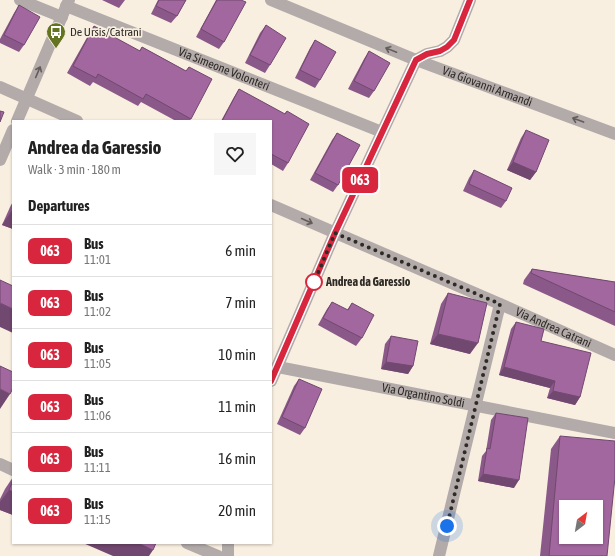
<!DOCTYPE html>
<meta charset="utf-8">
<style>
:root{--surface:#fff;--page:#f6f6f6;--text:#222;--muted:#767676;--line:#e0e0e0}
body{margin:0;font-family:"Asap Condensed",sans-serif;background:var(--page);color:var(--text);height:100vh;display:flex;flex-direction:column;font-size:15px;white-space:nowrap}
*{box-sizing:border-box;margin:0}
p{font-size:13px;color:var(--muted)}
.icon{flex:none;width:22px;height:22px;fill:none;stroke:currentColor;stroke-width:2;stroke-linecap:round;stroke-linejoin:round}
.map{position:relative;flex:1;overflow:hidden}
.sheet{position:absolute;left:12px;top:120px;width:260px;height:424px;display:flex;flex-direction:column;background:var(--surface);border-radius:0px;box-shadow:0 1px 3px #0004}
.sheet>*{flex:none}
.badge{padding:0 8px;border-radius:6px;font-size:14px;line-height:26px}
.needle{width:26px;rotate:31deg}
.buttons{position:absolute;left:559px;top:500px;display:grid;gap:8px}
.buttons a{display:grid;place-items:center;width:44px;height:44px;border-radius:0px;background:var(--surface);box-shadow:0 1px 3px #0004;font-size:20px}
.you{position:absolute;width:20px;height:20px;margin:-10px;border:3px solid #fff;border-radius:50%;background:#1a73e8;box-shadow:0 0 0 6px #1a73e833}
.map>.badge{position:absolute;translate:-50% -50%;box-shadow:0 0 0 2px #fff}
h2{padding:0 16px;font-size:15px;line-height:36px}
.round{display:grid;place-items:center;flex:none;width:42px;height:42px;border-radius:0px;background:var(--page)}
.headline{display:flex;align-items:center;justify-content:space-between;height:68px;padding:0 16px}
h1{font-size:19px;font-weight:700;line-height:30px}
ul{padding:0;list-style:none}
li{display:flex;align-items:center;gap:12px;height:52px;padding:0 16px;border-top:1px solid var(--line)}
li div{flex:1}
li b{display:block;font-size:15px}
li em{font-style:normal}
li .badge{min-width:44px;font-weight:700;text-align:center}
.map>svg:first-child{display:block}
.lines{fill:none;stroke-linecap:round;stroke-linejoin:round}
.minor{stroke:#b3aaaa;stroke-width:12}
.wall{fill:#8b5989}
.shaded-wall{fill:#71486f}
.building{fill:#a2679f;stroke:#71486f;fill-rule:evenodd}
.oneway{stroke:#635d5a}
.line-casing{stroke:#fff;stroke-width:9}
.line{stroke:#d7263d;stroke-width:6}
.walk{stroke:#2e2a25;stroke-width:4;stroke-dasharray:0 7.2}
.stop-dot{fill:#fff;stroke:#d7263d;stroke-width:2}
.labels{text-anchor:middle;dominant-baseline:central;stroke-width:3.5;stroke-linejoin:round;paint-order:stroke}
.poi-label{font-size:12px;fill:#2e2a25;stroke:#f8efe0;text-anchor:start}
.street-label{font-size:12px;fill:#2e2a25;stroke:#f8efe0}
.stop-label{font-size:12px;font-weight:bold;fill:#2e2a25;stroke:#f8efe0;text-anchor:start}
</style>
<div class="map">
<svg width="615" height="556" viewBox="0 0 615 556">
<rect width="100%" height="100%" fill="#f8efe0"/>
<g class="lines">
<g class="minor">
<polyline points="20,0 62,17"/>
<path id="s1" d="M271 0 416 60 615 134"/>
<path id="s2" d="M66 6 382 132"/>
<polyline points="0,87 77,121"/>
<polyline points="17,121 69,0"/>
<polyline points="0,160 13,130"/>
<path id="s3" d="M271 205 500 304 615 355"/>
<path id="s4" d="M278 367 615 433"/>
<polyline points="271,381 335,233 416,60 427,54 440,51 447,47 454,40 470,0"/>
<polyline points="0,464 13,470"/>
<polyline points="187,543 218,556"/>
<polyline points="228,543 228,556"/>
<polyline points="439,556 500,304"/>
</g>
</g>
<g class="wall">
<polygon points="102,0 125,0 119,8"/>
<polygon points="158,0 186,0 177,16 171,23 151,14"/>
<polygon points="216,0 241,0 224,42 219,49 196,37"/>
<polygon points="19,5 24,45 19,52 0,43 0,39 14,13"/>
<polygon points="266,25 270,65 265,73 245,63 260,33"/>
<polygon points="94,26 139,51 142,47 186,71 189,67 191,119 189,121 176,121 141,102 138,106 93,82 90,86 67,73 89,34"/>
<polygon points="315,40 320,80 315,88 295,78 310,48"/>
<polygon points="369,51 374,91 369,98 348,89 364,59"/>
<polygon points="239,89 284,114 287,111 288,163 283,171 271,164 271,121 221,121 234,97"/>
<polygon points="526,130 536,172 530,180 507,170 521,138"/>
<polygon points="337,133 338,185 333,192 310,180 332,140"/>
<polygon points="474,170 506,201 501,208 463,191 469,178"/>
<polygon points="13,202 13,229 2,225 11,205"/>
<polygon points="532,269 615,282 615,326 523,284 524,280"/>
<polygon points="448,293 470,354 430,344 441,304"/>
<polygon points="332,302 347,310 352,303 362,338 356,346 318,325 327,309"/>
<polygon points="516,322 541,341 580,397 575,405 547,398 550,388 499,375 511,329"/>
<polygon points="391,336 413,366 408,374 381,369 385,344"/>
<polygon points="299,379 305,428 300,435 277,424 294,386"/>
<polygon points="496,413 514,488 478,481 482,456 486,451 491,420"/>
<polygon points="560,436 607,556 540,556 551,449"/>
<polygon points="13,477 13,515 0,510 0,499 5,489"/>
</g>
<g class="shaded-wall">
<polygon points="513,162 536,172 530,180 507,170"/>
<polygon points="13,209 13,229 2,225"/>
<polygon points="0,303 13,309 13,333 0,327"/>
<polygon points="438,334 478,343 470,354 430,344"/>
<polygon points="386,362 413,366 408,374 381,369"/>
<polygon points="504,367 555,381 550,388 499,375"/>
<polygon points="0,389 10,394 0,409"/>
<polygon points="553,391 580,397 575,405 547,398"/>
<polygon points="483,474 519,480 514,488 478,481"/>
<polygon points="9,490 13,492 13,515 0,510 0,502"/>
<polygon points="83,543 138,543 153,550 149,556 113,556"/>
</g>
<g class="building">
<polygon points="159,0 186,0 177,16 156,6"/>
<polygon points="217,0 241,0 246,2 224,42 201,29"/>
<polygon points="19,5 40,17 24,45 4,35"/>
<polygon points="266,25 286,38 270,65 250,55"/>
<polygon points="94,26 140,51 142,47 186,71 189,67 212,79 191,119 146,94 143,99 98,74 96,78 73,66"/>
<polygon points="315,40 336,52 320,80 300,70"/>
<polygon points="369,51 390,63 374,91 354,81"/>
<polygon points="239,89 285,114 287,111 309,124 288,163 271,154 271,121 222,121"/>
<polygon points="0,111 4,112 0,122"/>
<polygon points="526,130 549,140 536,172 513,162"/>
<polygon points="337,133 360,145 338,185 315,173"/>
<polygon points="474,170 512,188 506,201 469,184"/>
<polygon points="532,269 615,282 615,312 531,273"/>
<polygon points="0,280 13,286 13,309 0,303"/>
<polygon points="448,293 487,303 478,343 438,334"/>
<polygon points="332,302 348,310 352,303 374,315 362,338 323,318"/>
<polygon points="516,322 544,329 541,341 591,353 580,397 553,391 555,381 504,367"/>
<polygon points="391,336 418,341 413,366 386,362"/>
<polygon points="0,366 13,372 13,388 10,394 0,389"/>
<polygon points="299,379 322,389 305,428 282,417"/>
<polygon points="496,413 528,418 519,480 483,474 487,448 490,449"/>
<path d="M560 436 615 441V477L607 556H549ZM566 507H596V537H566Z"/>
<polygon points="13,480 13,492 9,490"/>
<polygon points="138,543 156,543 153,550"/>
</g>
<defs><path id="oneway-shaft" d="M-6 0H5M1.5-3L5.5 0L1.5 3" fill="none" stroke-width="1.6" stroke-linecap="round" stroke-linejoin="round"/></defs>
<g class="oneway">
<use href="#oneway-shaft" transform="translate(391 50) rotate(-158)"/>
<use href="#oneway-shaft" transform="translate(38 72) rotate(-67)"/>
<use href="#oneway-shaft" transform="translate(578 120) rotate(-160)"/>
<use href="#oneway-shaft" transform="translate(307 221) rotate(24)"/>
</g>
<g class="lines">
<g class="line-casing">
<polyline id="line" points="271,381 335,233 416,60 427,54 440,51 447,47 454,40 470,0"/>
</g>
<use href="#line" class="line"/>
<polyline class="walk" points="314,282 312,287 335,233 500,304 447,526"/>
</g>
<defs>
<g id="bus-pin" transform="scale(1)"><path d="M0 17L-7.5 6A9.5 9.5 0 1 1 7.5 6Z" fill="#637320" stroke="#f8efe0"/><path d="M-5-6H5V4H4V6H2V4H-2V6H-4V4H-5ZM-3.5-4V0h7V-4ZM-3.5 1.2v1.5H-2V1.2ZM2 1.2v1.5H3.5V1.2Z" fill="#fff"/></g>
</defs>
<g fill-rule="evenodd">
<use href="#bus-pin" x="56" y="32"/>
</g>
<circle class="stop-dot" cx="314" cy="282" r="8"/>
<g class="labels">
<g class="poi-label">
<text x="70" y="32">De Ursis/Catrani</text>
</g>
<g class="street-label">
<text stroke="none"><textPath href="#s2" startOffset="170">Via Simeone Volonteri</textPath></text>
<text stroke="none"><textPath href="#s1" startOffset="233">Via Giovanni Armandi</textPath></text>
<text stroke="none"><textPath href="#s3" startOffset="308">Via Andrea Catrani</textPath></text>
<text stroke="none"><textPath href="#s4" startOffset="148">Via Organtino Soldi</textPath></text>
</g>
<g class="stop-label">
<text x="326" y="282">Andrea da Garessio</text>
</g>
</g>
</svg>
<div class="buttons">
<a><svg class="needle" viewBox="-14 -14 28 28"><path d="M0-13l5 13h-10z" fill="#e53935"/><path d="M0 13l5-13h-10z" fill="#767676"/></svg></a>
</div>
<div class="you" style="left:447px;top:526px"></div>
<b class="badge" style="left:360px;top:180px;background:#d7263d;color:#fff">063</b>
<section class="sheet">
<div class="headline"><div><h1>Andrea da Garessio</h1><p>Walk · 3 min · 180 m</p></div><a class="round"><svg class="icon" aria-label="heart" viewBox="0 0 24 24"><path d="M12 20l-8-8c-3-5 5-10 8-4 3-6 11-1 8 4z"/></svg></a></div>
<h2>Departures</h2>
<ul>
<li><span class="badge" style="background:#d7263d;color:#fff">063</span><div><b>Bus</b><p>11:01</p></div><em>6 min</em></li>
<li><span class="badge" style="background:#d7263d;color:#fff">063</span><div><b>Bus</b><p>11:02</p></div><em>7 min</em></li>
<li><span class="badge" style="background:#d7263d;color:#fff">063</span><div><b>Bus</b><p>11:05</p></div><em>10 min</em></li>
<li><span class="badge" style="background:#d7263d;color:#fff">063</span><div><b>Bus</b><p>11:06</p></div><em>11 min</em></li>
<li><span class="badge" style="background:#d7263d;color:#fff">063</span><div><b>Bus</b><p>11:11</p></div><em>16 min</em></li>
<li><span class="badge" style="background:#d7263d;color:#fff">063</span><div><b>Bus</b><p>11:15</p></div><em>20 min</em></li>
</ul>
</section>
</div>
